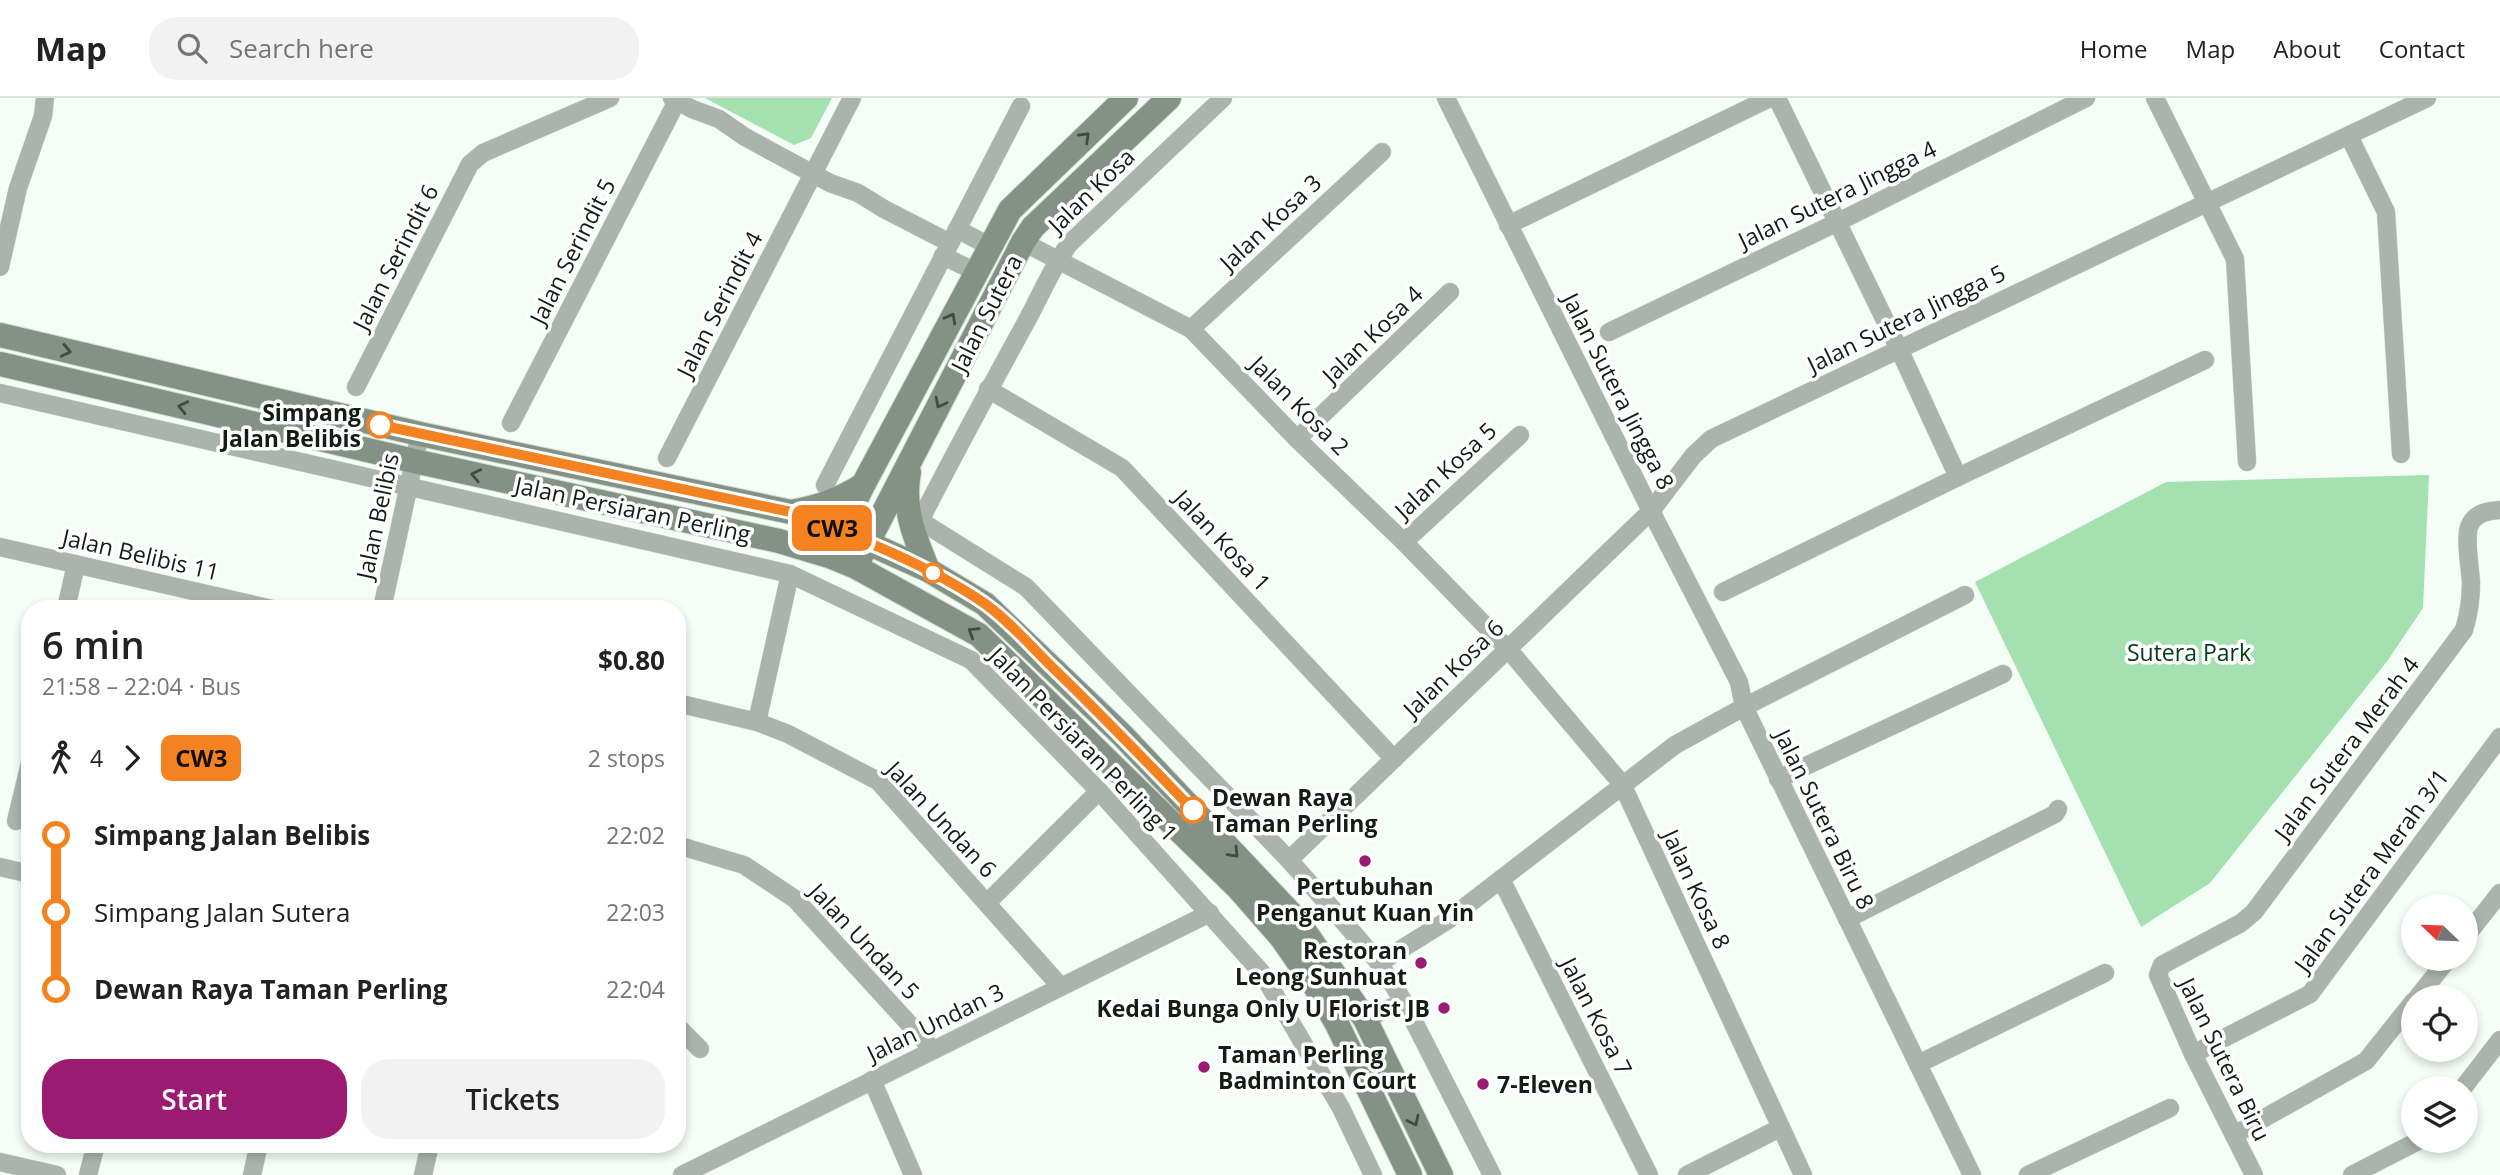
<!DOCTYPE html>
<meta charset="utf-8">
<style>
:root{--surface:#fff;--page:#f2f2f2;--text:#222;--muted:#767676;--line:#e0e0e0;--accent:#9a1b71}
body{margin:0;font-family:"Open Sans",sans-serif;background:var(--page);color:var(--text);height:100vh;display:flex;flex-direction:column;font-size:26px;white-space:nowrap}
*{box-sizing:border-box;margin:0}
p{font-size:23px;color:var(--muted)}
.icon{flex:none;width:38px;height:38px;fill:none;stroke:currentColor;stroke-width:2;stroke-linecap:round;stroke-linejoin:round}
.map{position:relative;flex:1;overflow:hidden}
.drawer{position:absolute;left:21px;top:502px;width:665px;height:553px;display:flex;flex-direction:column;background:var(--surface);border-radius:28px;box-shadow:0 4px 10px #0003}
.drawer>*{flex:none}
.badge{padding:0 14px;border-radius:10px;font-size:24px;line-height:46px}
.needle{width:46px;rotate:293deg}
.controls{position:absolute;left:2401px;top:796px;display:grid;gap:14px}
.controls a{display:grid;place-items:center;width:77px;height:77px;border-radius:50%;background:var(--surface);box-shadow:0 4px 10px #0003;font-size:35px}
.map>.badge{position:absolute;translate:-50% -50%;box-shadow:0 0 0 4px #fff}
.legs{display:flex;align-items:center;gap:10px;height:77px;padding:0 21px;font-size:23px}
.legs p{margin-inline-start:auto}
.head{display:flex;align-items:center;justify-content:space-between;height:119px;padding:0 21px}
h1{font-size:38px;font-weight:600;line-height:52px}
.action{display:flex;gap:14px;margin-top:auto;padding:14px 21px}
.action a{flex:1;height:80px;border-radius:28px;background:var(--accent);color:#fff;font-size:28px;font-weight:600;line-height:80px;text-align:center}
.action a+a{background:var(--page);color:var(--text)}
ul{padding:0 21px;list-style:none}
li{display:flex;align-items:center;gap:24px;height:77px;font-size:26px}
li i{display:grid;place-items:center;width:10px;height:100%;margin:0 9px;background:currentColor}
li i::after{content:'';width:18px;height:18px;margin:-9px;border:5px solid;border-radius:50%;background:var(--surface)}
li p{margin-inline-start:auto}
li:first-child i{background:linear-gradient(#0000 50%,currentColor 0)}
li:last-child i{background:linear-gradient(currentColor 50%,#0000 0)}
header{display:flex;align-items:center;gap:42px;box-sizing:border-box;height:98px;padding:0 35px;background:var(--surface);border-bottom:2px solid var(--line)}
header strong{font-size:33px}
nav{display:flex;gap:38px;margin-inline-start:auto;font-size:24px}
.search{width:490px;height:63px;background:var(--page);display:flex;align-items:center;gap:18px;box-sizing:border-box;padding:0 24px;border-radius:28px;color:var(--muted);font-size:26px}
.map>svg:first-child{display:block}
.green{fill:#a4e0b0}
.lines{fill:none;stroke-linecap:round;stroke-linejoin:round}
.street-casing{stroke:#d0dad2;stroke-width:19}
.secondary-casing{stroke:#d0dad2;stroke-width:26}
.street{stroke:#aab4ac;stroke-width:18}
.secondary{stroke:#839285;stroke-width:24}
.oneway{stroke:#404b42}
.line-1-casing{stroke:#fff;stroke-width:16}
.line-1{stroke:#f58220;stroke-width:10}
.stop-1-dot{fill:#fff;stroke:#f58220;stroke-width:3.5}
.poi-dot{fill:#9a1b71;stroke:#fff;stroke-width:2.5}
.labels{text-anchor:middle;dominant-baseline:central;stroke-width:7;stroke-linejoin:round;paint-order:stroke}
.street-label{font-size:23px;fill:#131c15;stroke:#fff}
.stop-label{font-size:23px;font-weight:bold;fill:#131c15;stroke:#fff;text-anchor:end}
.park-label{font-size:23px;fill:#013b18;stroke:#fff}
.poi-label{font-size:23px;font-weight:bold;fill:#131c15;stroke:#fff;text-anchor:end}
</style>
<header>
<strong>Map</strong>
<div class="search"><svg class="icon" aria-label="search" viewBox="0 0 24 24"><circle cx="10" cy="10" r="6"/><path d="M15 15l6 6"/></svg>Search here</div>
<nav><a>Home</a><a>Map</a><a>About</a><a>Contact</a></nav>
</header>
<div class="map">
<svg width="2500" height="1077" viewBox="0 0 2500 1077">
<rect width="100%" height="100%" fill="#f4fef6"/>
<g class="green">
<polygon points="705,0 832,0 811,40 794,47"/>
<polygon points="2429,377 2423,510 2388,562 2210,785 2141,829 1975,484 2166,384"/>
</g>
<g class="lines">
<g class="street-casing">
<g id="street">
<polyline points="672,0 692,11 719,21 745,39 830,85 858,95 884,111 950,145"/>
<path d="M1223 0 1069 146C1051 171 1040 199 1025 226 991 288 957 351 924 415L922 424 1026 489 1289 762 1336 815 1379 865 1404 904 1492 1077"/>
<polyline points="1446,0 1651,413 1739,584 1744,609 1972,1077"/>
<polyline points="1777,0 1899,251 1958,379"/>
<polyline points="2155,0 2235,161 2247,364"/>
<polyline points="2349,38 2386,114 2401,356"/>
<polyline points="1508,127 1770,0"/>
<polyline points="957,131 989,148"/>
<polyline points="1023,144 1191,231 1297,341 1404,444 1508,551 1622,686 1803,1077"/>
<polyline points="943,158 976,174"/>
<polyline points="0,169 18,90 43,18 45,0"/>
<polyline points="1191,231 1382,54"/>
<polyline points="1609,234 1838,124 2086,0"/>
<polyline points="356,289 470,66 483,55 610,0"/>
<polyline points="988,291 1122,370 1394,661"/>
<polyline points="0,295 790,476 971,562 1099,693 1262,875 1341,1010 1373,1077"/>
<polyline points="511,325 677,3"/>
<polyline points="1297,341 1450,194"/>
<polyline points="667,360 852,0"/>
<polyline points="825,387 1021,8"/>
<polyline points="1404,444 1520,337"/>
<polyline points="0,449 272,511"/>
<polyline points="1723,494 1958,379 2205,262"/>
<polyline points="66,511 76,466"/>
<polyline points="382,511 420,336"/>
<polyline points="677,605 757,624 788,636 878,683 1061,889"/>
<polyline points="757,624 790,476"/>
<polyline points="1778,681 2003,576"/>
<polyline points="16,723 30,665"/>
<polyline points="677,747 744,767 795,801 933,952"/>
<polyline points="1289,762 1651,413 1693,358 1711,341 2427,0"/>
<polyline points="0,769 30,776"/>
<polyline points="1501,781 1649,1077"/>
<polyline points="987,805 1099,693"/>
<polyline points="1847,821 2055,716 2058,711"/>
<polyline points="2466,838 2500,795"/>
<polyline points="1379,865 1448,822 1675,647 1744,609 1965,497"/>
<polyline points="2417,900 2448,861"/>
<polyline points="1365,921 1404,904"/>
<polyline points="677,928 700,951"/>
<polyline points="2193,956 2310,896 2500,639"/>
<polyline points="1918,966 2105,875"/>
<polyline points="872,982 913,1077"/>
<polyline points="2463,990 2500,942"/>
<polyline points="2234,1037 2366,963 2413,904"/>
<polyline points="0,1064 57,1077"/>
<polyline points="88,1077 96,1046"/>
<polyline points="252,1077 259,1046"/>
<polyline points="423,1077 430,1046"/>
<polyline points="682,1077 1210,815"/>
<polyline points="1687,1077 1780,1030"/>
<polyline points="2028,1077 2170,1010"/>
<path d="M2254 1077 2193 956 2158 877 2162 867 2241 825 2254 814 2464 532C2469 516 2471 501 2471 484 2470 470 2465 441 2469 429 2474 415 2487 413 2500 412"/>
<polyline points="2352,1077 2418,1043"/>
</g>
</g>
<g class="secondary-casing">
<g id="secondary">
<polyline points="0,237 420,336 791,414 841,433 928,472 985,506 1122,637 1297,822 1365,921 1441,1077"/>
<polyline points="0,266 414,363 779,443 829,458 856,469 979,537 1239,791 1281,839 1313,885 1337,926 1410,1077"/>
<path d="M909 374C902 410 915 440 928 472"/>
<path d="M791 414C819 409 839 402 863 387"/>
<polyline points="834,448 863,387 1010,112 1126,0"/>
<polyline points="861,458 1023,144 1033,129 1169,0"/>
</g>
</g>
<use href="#street" class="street"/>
<use href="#secondary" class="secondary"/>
</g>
<defs><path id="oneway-chevron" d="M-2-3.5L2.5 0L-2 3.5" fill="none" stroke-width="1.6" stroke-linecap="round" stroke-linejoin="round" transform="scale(1.75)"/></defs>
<g class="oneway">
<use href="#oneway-chevron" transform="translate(1085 39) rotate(-44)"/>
<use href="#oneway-chevron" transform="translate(951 220) rotate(-62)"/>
<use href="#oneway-chevron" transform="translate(66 253) rotate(13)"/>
<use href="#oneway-chevron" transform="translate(940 305) rotate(117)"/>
<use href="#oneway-chevron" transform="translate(183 309) rotate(-167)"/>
<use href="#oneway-chevron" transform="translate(476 377) rotate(-168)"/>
<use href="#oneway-chevron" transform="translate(973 534) rotate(-148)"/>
<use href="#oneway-chevron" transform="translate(1234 755) rotate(46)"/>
<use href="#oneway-chevron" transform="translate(1414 1023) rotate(64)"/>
</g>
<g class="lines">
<g class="line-1-casing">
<path id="line-1" d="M380 327 791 414C856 439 925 465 984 505 1008 522 1029 546 1050 567 1099 614 1146 663 1193 712"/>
</g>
<use href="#line-1" class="line-1"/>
</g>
<g class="stop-1-dot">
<circle cx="380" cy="327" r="12"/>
<circle cx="933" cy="475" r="9"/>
<circle cx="1193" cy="712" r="12"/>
</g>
<g class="poi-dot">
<circle cx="1365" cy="763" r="7"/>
<circle cx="1421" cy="865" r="7"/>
<circle cx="1444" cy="910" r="7"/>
<circle cx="1204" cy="969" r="7"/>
<circle cx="1483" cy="986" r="7"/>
</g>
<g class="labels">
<g class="street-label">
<text transform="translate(1091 92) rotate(-44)">Jalan Kosa</text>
<text transform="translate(1837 96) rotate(-26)">Jalan Sutera Jingga 4</text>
<text transform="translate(1270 124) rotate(-43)">Jalan Kosa 3</text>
<text transform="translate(572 153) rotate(-63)">Jalan Serindit 5</text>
<text transform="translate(395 159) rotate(-63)">Jalan Serindit 6</text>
<text transform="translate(719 206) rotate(-63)">Jalan Serindit 4</text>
<text transform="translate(986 215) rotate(-63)">Jalan Sutera</text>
<text transform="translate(1906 220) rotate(-26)">Jalan Sutera Jingga 5</text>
<text transform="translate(1372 236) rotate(-44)">Jalan Kosa 4</text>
<text transform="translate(1619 293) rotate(63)">Jalan Sutera Jingga 8</text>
<text transform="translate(1300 307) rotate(45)">Jalan Kosa 2</text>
<text transform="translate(1445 372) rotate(-43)">Jalan Kosa 5</text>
<text transform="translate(633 411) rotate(12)">Jalan Persiaran Perling</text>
<text transform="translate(377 418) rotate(-78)">Jalan Belibis</text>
<text transform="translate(1223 442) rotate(47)">Jalan Kosa 1</text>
<text transform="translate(141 456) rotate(13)">Jalan Belibis 11</text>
<text transform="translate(1453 570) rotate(-44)">Jalan Kosa 6</text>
<text transform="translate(1084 646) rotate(46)">Jalan Persiaran Perling 1</text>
<text transform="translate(2346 650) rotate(-53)">Jalan Sutera Merah 4</text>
<text transform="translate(942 721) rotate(47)">Jalan Undan 6</text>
<text transform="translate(1825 721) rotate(64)">Jalan Sutera Biru 8</text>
<text transform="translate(2371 772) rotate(-54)">Jalan Sutera Merah 3/1</text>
<text transform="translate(1697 791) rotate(65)">Jalan Kosa 8</text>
<text transform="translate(865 843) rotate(47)">Jalan Undan 5</text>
<text transform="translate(1597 918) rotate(63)">Jalan Kosa 7</text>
<text transform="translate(935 924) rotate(-26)">Jalan Undan 3</text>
<text transform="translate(2225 961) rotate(64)">Jalan Sutera Biru</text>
</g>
<g class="stop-label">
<text x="361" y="314">Simpang<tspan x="361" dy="26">Jalan Belibis</tspan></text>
<text x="1212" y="699" text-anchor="start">Dewan Raya<tspan x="1212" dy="26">Taman Perling</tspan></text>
</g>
<g class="park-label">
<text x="2189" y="554">Sutera Park</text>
</g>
<g class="poi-label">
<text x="1365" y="788" text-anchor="middle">Pertubuhan<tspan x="1365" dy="26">Penganut Kuan Yin</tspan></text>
<text x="1407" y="852">Restoran<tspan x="1407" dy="26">Leong Sunhuat</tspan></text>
<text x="1430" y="910">Kedai Bunga Only U Florist JB</text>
<text x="1218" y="956" text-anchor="start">Taman Perling<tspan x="1218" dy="26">Badminton Court</tspan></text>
<text x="1497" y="986" text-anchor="start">7-Eleven</text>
</g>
</g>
</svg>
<div class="controls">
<a><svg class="needle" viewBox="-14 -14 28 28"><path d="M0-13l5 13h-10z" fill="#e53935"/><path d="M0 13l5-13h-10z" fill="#767676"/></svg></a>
<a><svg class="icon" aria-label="locate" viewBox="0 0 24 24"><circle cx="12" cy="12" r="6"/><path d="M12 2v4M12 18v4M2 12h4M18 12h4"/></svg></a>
<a><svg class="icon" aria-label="layers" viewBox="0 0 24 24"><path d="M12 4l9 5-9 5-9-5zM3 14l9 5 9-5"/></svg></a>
</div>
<b class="badge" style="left:832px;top:430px;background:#f58220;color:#111">CW3</b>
<section class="drawer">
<div class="head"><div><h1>6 min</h1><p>21:58 – 22:04 · Bus</p></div><b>$0.80</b></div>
<div class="legs"><svg class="icon" aria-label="walk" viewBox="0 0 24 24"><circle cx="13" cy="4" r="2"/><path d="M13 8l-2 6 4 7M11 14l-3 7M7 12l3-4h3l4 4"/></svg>4<svg class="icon" aria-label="forward" viewBox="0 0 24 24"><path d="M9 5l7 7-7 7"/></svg><b class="badge" style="background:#f58220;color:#111">CW3</b><p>2 stops</p></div>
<ul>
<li><i style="color:#f58220"></i><b>Simpang Jalan Belibis</b><p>22:02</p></li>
<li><i style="color:#f58220"></i><span>Simpang Jalan Sutera</span><p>22:03</p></li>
<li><i style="color:#f58220"></i><b>Dewan Raya Taman Perling</b><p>22:04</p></li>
</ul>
<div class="action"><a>Start</a><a>Tickets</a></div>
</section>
</div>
